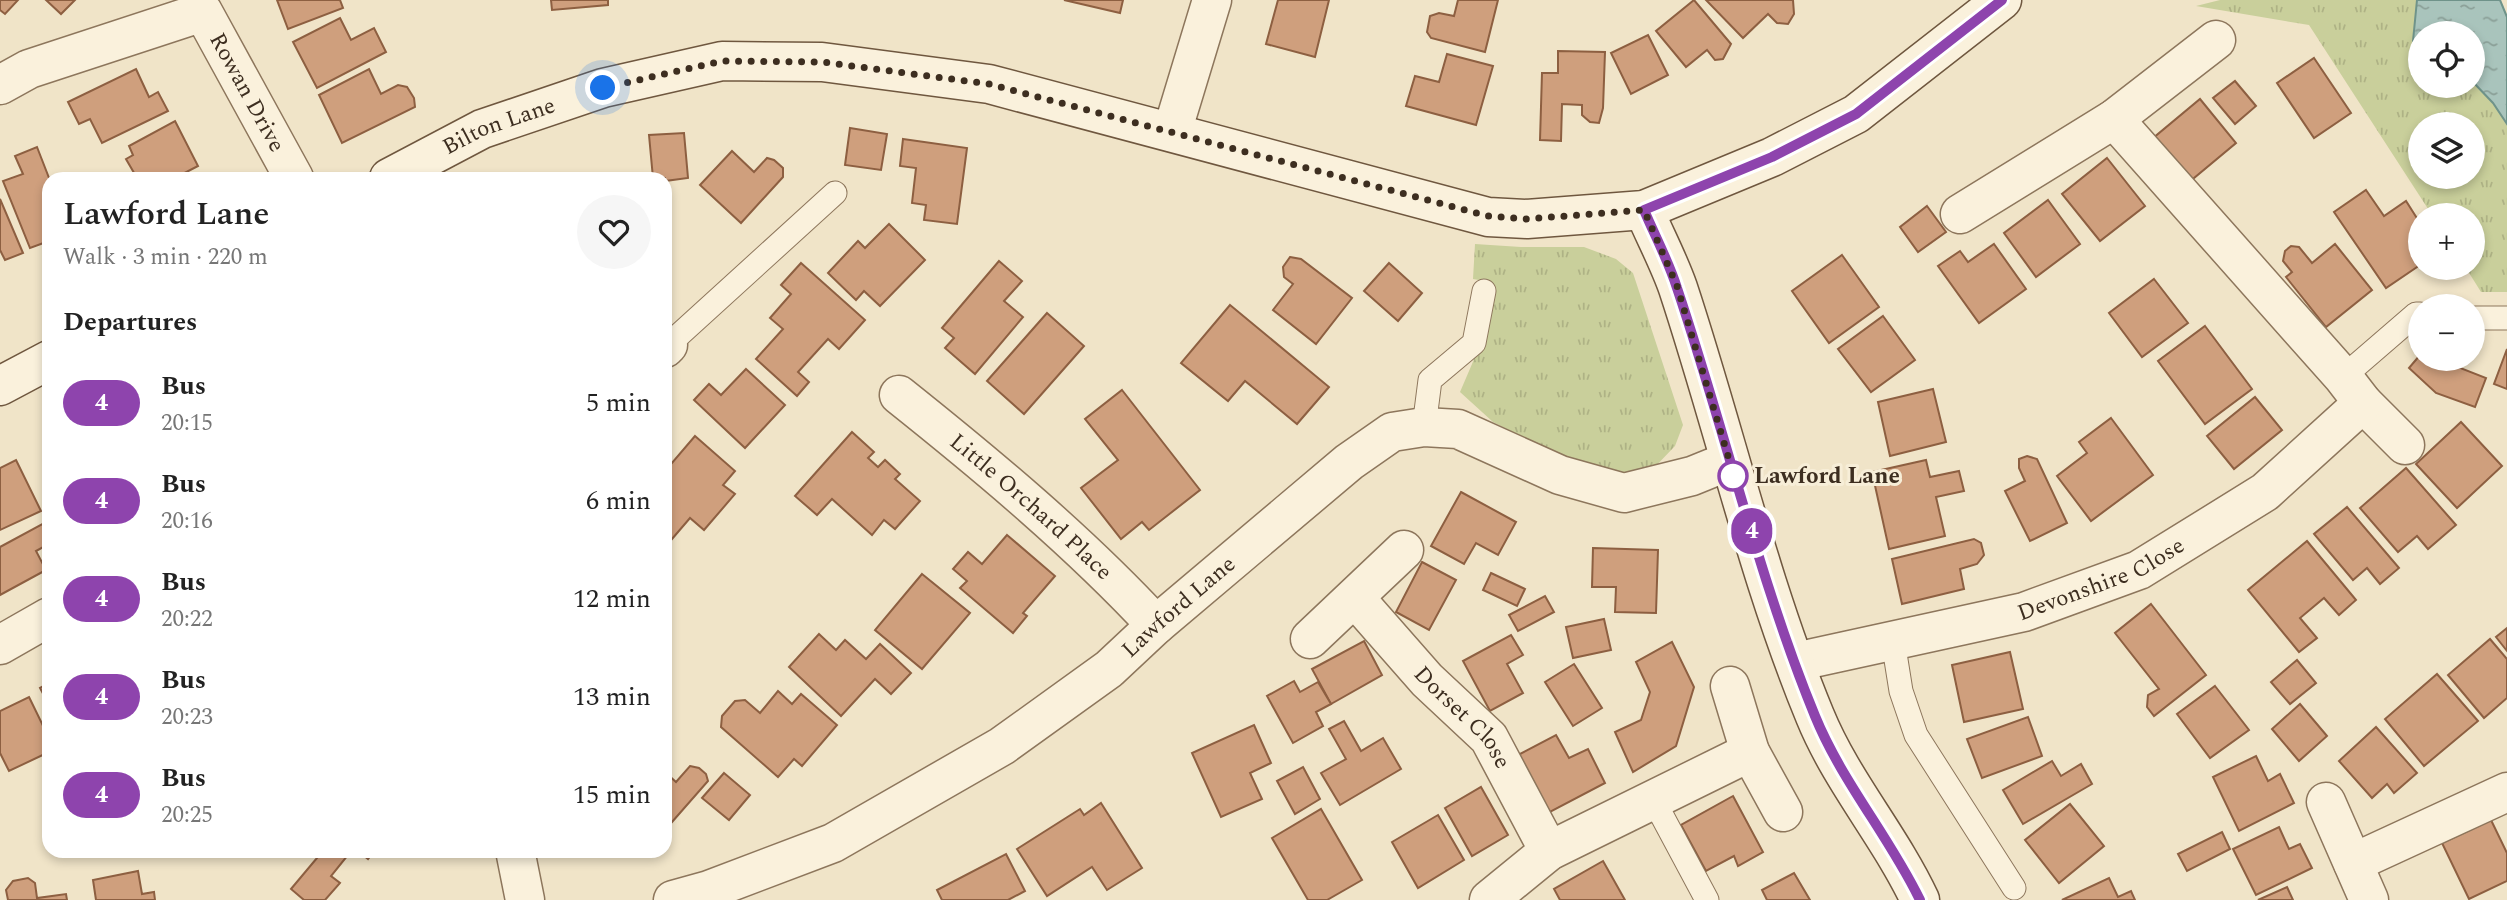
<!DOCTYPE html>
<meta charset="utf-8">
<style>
:root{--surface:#fff;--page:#f6f6f6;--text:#222;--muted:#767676}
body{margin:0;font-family:Spectral,serif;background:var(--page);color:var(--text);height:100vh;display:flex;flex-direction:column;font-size:26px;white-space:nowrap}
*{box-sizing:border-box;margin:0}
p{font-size:23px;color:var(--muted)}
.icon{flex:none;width:38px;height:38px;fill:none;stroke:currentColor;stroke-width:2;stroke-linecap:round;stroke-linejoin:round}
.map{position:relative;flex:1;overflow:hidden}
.drawer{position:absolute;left:42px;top:172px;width:630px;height:686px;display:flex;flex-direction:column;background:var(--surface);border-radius:21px;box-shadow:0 4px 10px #0003}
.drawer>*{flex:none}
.badge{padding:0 14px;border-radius:23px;font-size:24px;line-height:46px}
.controls{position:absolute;left:2408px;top:21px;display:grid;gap:14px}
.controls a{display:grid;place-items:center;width:77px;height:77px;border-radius:50%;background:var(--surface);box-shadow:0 4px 10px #0003;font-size:35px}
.you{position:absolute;width:35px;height:35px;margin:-18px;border:5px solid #fff;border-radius:50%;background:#1a73e8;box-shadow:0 0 0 10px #1a73e833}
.map>.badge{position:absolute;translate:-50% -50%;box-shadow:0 0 0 4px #fff}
h2{padding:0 21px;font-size:26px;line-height:63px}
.round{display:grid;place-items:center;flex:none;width:74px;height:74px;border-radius:37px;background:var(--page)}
.overview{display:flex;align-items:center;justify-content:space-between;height:119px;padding:0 21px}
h1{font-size:33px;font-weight:600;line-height:52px}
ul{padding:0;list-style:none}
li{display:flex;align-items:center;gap:21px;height:98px;padding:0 21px}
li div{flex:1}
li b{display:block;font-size:26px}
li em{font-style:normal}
li .badge{min-width:77px;font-weight:700;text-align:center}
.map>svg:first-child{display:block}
.grass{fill:url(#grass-tufts);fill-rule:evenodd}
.water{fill:url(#water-ripples);stroke:#6f938a;stroke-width:2}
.building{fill:#cf9f7d;stroke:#8d5f41;stroke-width:2}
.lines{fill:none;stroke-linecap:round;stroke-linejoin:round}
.lane-casing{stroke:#8d765c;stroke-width:25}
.street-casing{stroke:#8d765c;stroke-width:41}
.secondary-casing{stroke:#6f573f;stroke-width:41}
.lane{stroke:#faf1dc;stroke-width:23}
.street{stroke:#faf1dc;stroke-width:38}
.secondary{stroke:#faf1dc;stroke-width:38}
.line-casing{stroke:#fff;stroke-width:16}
.line{stroke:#8e44ad;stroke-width:10}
.walk{stroke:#3d2e20;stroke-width:7;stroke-dasharray:0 12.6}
.stop-dot{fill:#fff;stroke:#8e44ad;stroke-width:3.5}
.labels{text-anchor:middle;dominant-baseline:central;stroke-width:6;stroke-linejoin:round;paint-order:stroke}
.street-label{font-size:23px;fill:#3d2e20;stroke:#f7eed8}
.stop-label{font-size:23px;font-weight:bold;fill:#3d2e20;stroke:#f7eed8;text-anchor:start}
</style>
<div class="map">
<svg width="2507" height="900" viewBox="0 0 2507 900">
<defs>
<pattern id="grass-tufts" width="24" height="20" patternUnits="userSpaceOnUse" patternTransform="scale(1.75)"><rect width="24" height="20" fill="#c9cf9b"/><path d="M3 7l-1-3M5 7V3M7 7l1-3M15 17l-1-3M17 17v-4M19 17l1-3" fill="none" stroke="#aeb285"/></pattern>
<pattern id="water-ripples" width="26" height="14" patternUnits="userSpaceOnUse" patternTransform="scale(1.75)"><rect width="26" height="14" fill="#a9c4bc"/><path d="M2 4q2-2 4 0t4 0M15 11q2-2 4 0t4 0" fill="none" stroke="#8ba098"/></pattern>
</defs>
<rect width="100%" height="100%" fill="#f0e4c8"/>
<g class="grass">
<path d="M2220 0H2417L2413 40 2420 44V86H2473V82L2493 103 2507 124V292H2481L2466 268H2473V215H2432L2309 25 2196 6ZM2420 124H2473V177H2420Z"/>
<polygon points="1475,244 1521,247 1584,247 1616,259 1633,273 1683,425 1675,446 1651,471 1609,474 1542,447 1493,422 1460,392 1487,329 1490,282 1473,279"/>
</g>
<polygon class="water" points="2417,0 2500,0 2507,17 2507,124 2493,103 2473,82 2473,33 2420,33 2420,44 2413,41"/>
<g class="building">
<polygon points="0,0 18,0 5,14 0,10"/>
<polygon points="46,0 75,0 61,14"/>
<polygon points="277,0 340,0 343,8 288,29"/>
<polygon points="551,0 608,0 608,5 552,10"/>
<polygon points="1064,0 1123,0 1120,13"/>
<polygon points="1278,0 1329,0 1315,57 1266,44"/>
<polygon points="1458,0 1498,0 1485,52 1431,38 1427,32 1430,16 1439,13 1454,16"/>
<polygon points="1694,0 1731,44 1723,59 1715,60 1707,50 1686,67 1656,31"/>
<polygon points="1706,0 1793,0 1794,14 1788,24 1777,23 1768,14 1743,38"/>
<polygon points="340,18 351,40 374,28 386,52 317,88 293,42"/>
<polygon points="1648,35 1668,75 1631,94 1611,53"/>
<polygon points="1558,51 1605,52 1603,108 1599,123 1590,122 1582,115 1582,105 1562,104 1561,141 1540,140 1542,73 1558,73"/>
<polygon points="1447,54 1493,66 1476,125 1406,106 1415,76 1439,82"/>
<polygon points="2314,58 2351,113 2314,138 2277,83"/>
<polygon points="136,69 149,97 158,92 168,111 102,143 90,119 79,124 68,102"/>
<polygon points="369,69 381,94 398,85 407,87 414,98 415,107 342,143 319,95"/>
<polygon points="2235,81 2256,106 2235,124 2213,98"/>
<polygon points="2200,99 2236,143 2188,183 2152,139"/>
<polygon points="175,121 198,166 175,178 137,178 126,159 133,155 129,146"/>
<polygon points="850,128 887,134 881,170 845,165"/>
<polygon points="684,133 688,178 665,181 665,178 653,178 649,135"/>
<polygon points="903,139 967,148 957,224 924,220 926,205 912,203 916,168 900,166"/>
<polygon points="37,147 49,178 49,241 30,248 3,181 23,174 15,156"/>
<polygon points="732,151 754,172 767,158 774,160 783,168 783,177 741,223 700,185"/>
<polygon points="2107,158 2145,206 2100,241 2062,194"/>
<polygon points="2366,190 2384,216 2406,201 2420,223 2420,265 2386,288 2334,212"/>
<polygon points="0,199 23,253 5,260 0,250"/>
<polygon points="2048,200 2080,244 2036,277 2004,233"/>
<polygon points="1927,206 1946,232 1918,252 1900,227"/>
<polygon points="889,224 925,260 880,306 864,291 856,300 828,273 858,241 865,248"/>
<polygon points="1994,244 2026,289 1979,323 1938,266 1960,251 1968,262"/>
<polygon points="2335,244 2372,290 2326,327 2286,277 2292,272 2283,261 2285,251 2291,246 2299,247 2312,263"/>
<polygon points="1842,255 1879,307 1829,343 1792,291"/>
<polygon points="1290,257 1301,259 1352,298 1316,344 1273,310 1293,284 1284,277 1283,267"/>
<polygon points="999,261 1022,281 1004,301 1023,317 975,374 945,348 954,338 942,328"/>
<polygon points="801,263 865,320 839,349 828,339 798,372 809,382 797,396 756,359 783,329 770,318 791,294 781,285"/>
<polygon points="1389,263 1422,293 1398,321 1364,291"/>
<polygon points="2154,279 2188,323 2142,357 2109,313"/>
<polygon points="1230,305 1329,387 1297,424 1245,381 1228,401 1181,363"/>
<polygon points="1047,313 1084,346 1024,414 987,381"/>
<polygon points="1883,316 1915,360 1871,392 1838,349"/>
<polygon points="2205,326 2252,389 2205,424 2158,361"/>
<polygon points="2507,349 2507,389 2494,384"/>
<polygon points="2420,355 2420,359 2447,359 2455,366 2486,378 2475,407 2436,393 2409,368"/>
<polygon points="746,369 785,405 745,448 694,400 709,384 721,395"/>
<polygon points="1933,389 1946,442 1890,456 1878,402"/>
<polygon points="1122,390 1200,490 1149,530 1142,522 1121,539 1081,488 1118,460 1085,419"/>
<polygon points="2255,397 2282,430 2234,469 2207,436"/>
<polygon points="2111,418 2153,475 2091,521 2057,476 2087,453 2079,442"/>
<polygon points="2461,422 2502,466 2457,508 2416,464"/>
<polygon points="852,432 874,452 868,458 878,467 885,460 900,474 895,479 920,501 895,529 884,520 872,535 832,499 817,515 795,496"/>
<polygon points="695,436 735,471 723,485 735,494 704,530 690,518 666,546 665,471"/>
<polygon points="2027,456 2037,459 2067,523 2030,541 2005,491 2025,481 2019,468 2019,459"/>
<polygon points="16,460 41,511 0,530 0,468"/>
<polygon points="1926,460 1930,477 1959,471 1964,491 1936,497 1945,536 1889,549 1872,472"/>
<polygon points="2406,468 2456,525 2428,549 2417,536 2398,552 2360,508"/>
<polygon points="1461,492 1516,522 1498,555 1476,543 1464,564 1431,546"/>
<polygon points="2347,507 2399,568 2380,584 2367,568 2353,580 2314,534"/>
<polygon points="46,522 49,528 49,544 36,551 46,570 0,595 0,547"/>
<polygon points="1007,535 1055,576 1023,613 1027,616 1013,633 960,588 967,581 953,569 968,552 982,564"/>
<polygon points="1974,539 1981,543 1984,555 1977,564 1960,569 1964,589 1902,604 1892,559"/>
<polygon points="2307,541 2356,600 2339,615 2324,598 2300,618 2317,638 2299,652 2248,590"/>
<polygon points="1593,548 1658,550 1656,613 1615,612 1616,587 1592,587"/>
<polygon points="1422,562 1456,580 1429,630 1396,612"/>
<polygon points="1491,573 1525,589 1517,606 1483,590"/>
<polygon points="922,574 970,613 922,669 875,630"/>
<polygon points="1545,596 1554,612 1518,631 1509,615"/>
<polygon points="2151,604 2206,675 2154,716 2147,707 2148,695 2159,689 2115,633"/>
<polygon points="1604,619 1611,650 1573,658 1566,627"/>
<polygon points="2507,628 2507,651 2496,637"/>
<polygon points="819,634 836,650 845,640 866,659 880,644 911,673 891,694 875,679 841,716 789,667"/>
<polygon points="1511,635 1523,655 1507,664 1523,693 1490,711 1463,661"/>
<polygon points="2490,639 2507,659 2507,698 2484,718 2448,675"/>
<polygon points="1364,641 1382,675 1331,704 1312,669"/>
<polygon points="1672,642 1694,687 1676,746 1633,772 1615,732 1641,720 1650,692 1636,662"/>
<polygon points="2010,652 2023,709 1964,722 1952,665"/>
<polygon points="2297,660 2316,683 2290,704 2271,682"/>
<polygon points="1574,664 1602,708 1573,726 1545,682"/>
<polygon points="2437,674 2478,721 2424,766 2385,719"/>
<polygon points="1294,681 1300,692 1318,682 1331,704 1316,712 1323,726 1293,743 1267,696"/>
<polygon points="49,683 49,705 40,688"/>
<polygon points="2215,686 2249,730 2210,758 2177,714"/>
<polygon points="778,691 792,704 801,694 837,725 802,766 794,759 778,777 721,727 722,716 735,701 745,700 760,713"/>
<polygon points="29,697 49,738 49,752 9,771 0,753 0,711"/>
<polygon points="2300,704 2327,736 2299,761 2272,729"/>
<polygon points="2028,717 2042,756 1982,778 1967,739"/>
<polygon points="1344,721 1361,751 1383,738 1401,769 1340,805 1321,773 1346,759 1329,729"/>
<polygon points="1254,725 1271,763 1250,773 1262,799 1221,817 1192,753"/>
<polygon points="2376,727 2417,773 2394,793 2387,784 2372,798 2339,761"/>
<polygon points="1556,735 1569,758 1588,749 1605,783 1548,813 1518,755"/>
<polygon points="2256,756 2268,781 2280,774 2294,803 2239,831 2213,777"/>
<polygon points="2052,761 2061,776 2081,764 2092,784 2023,824 2003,790"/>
<polygon points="690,766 699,768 706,774 708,781 665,830 665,772 676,782"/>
<polygon points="1303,767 1320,799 1295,814 1277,781"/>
<polygon points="724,773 750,795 729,820 702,798"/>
<polygon points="1481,787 1508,835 1472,856 1445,808"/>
<polygon points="1733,796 1763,852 1738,866 1734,856 1706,871 1681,825"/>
<polygon points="1101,803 1142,868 1107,890 1092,867 1047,896 1017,849 1080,809 1084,815"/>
<polygon points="2070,804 2104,846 2059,883 2025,840"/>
<polygon points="1321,809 1362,880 1327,900 1308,900 1272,838"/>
<polygon points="1438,815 1464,860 1418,888 1392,842"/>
<polygon points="2491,820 2507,853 2507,881 2469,899 2442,843"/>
<polygon points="2279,827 2289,849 2300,844 2312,868 2256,895 2233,849"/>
<polygon points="2222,832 2230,849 2187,871 2178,854"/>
<polygon points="309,850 352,850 331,876 340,883 325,900 304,900 291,889 317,858"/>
<polygon points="357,850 375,850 368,859"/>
<polygon points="1006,854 1025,891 1008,900 942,900 937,890"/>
<polygon points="1603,861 1625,900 1560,900 1554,889"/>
<polygon points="138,871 142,894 154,892 155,900 96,900 93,880"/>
<polygon points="1794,873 1810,900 1767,900 1762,890"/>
<polygon points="28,878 35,883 37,898 66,894 67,900 8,900 6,890 13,881"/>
<polygon points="2109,878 2118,897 2131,891 2135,900 2062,900"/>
<polygon points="2287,887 2293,900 2258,900"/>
</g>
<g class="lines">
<g class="lane-casing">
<g id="lane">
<polyline points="2473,318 2507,318"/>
<polyline points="668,345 835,193"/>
<polyline points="2343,377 2416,314 2420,314"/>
<polyline points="1424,427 1430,380 1474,343 1484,291"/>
<polyline points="1893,641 1901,691 1916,735 2014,888"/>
<polyline points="1653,799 1707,900"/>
</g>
</g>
<g class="street-casing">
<g id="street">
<path id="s1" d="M0 85 29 69 203 12 294 178"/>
<polyline points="2114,119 2343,377 2363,403 2405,445"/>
<polyline points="1172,132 1212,0"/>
<polyline points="1960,214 2114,119 2216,40"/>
<polyline points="665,348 668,345"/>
<path id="s2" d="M899 395C988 466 1079 542 1156 625"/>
<path id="s3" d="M1355 598 1427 680 1489 738 1549 851"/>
<polyline points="1310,639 1404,550"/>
<polyline points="0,645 49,617"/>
<path id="s4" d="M1795 662 2024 612 2139 570 2265 492 2363 403"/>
<polyline points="1730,686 1750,752 1783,812"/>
<polyline points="2326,802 2369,900"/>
<polyline points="515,850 525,900"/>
<polyline points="2353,863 2507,792"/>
<path id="s5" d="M673 900 709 890 833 843 1002 746 1109 669 1156 625 1349 462 1392 432 1424 427 1458 429 1560 475 1624 493 1692 476 1729 461"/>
<polyline points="1489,900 1549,851 1750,752"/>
</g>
</g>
<g class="secondary-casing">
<g id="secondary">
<path id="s6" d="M389 178 482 129 603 88 722 61 822 62 989 84 1488 217 1527 219 1644 210 1772 157 1856 114 2002 0"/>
<path d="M1644 210C1655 236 1669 262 1678 288 1725 430 1758 578 1815 716 1842 782 1890 836 1920 900"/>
<polyline points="0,386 49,360"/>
</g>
</g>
<use href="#lane" class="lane"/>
<use href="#street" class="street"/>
<use href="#secondary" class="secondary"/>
</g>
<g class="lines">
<g class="line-casing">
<path id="line" d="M1920 900C1889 836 1842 782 1815 716 1758 577 1725 430 1677 288 1669 262 1655 236 1644 210L1772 157 1856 114 2002 0"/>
</g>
<use href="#line" class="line"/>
<polyline class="walk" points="603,88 722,61 822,62 989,84 1488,216 1527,219 1644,210 1677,286 1737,486 1733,476"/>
</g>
<circle class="stop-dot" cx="1733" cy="476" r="14"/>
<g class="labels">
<g class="street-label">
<text stroke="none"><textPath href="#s1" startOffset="308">Rowan Drive</textPath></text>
<text stroke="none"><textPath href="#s6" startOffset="122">Bilton Lane</textPath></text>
<text stroke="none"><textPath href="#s2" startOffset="173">Little Orchard Place</textPath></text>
<text stroke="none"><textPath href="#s4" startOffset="318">Devonshire Close</textPath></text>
<text stroke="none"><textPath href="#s5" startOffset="590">Lawford Lane</textPath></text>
<text stroke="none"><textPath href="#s3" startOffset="161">Dorset Close</textPath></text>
</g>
<g class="stop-label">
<text x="1754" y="476">Lawford Lane</text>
</g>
</g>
</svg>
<div class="controls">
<a><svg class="icon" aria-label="locate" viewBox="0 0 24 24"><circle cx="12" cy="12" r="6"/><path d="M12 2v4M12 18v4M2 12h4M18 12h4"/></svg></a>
<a><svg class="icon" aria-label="layers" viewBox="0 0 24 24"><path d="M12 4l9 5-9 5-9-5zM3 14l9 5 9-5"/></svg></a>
<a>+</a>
<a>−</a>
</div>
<div class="you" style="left:603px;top:88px"></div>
<b class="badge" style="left:1752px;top:531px;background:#8e44ad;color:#fff">4</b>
<section class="drawer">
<div class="overview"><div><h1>Lawford Lane</h1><p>Walk · 3 min · 220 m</p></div><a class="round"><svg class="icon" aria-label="heart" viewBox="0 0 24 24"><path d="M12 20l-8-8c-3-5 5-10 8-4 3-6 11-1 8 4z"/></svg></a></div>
<h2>Departures</h2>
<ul>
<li><span class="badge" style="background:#8e44ad;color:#fff">4</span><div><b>Bus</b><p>20:15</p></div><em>5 min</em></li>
<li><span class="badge" style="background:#8e44ad;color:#fff">4</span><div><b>Bus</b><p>20:16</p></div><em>6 min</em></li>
<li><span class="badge" style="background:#8e44ad;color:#fff">4</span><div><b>Bus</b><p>20:22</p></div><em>12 min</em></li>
<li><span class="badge" style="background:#8e44ad;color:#fff">4</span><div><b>Bus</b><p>20:23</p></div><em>13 min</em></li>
<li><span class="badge" style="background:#8e44ad;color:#fff">4</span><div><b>Bus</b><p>20:25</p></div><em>15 min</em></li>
</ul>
</section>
</div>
